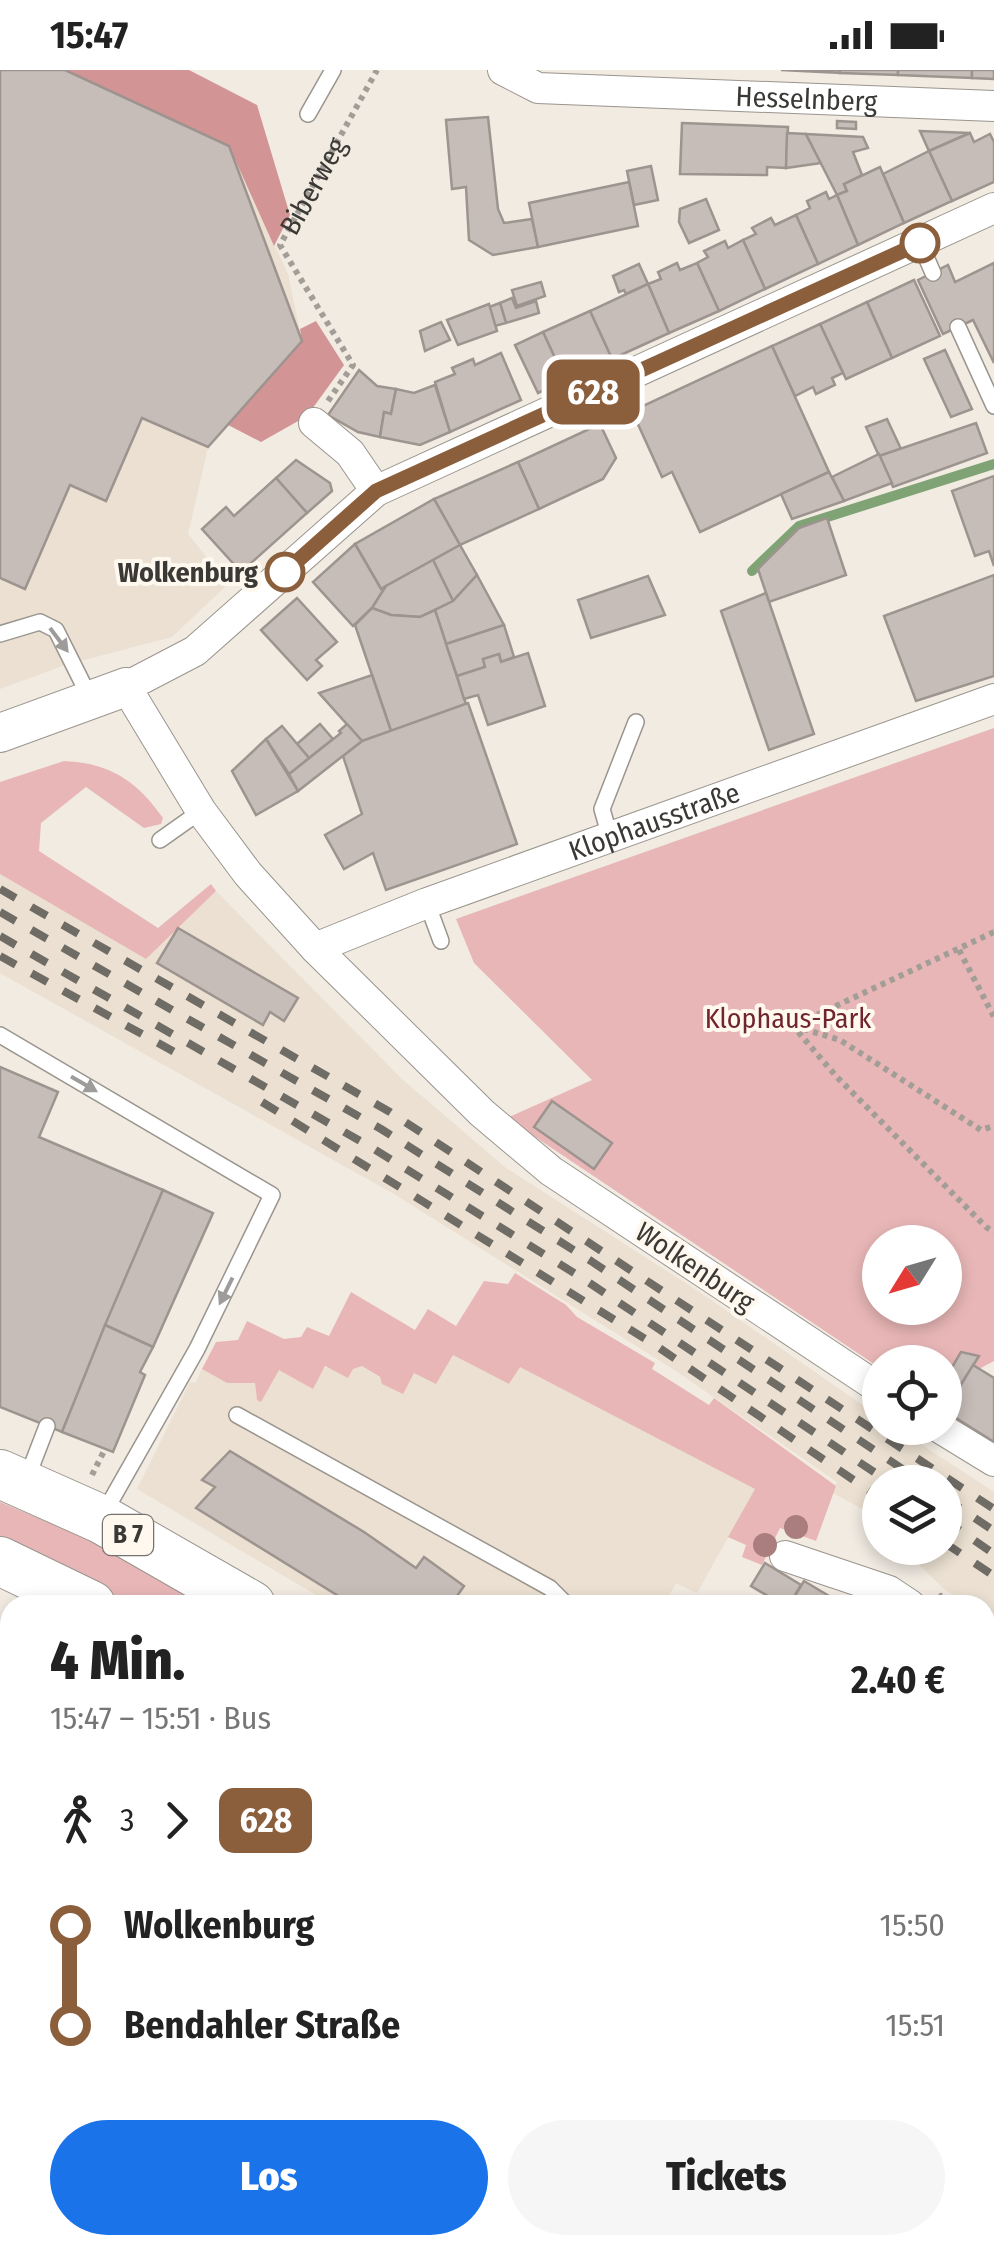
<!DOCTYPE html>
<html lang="de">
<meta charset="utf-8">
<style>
:root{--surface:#fff;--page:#f6f6f6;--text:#222;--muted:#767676;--accent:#1a73e8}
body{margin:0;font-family:"Fira Sans Condensed",sans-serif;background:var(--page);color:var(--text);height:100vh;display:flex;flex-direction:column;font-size:38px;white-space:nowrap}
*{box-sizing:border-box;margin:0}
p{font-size:32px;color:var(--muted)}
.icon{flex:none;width:55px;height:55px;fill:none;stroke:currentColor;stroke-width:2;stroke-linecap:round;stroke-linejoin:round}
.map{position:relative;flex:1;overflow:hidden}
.side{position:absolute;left:0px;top:1525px;width:995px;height:660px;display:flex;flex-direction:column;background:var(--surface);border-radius:30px 30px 0 0;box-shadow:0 5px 15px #0003}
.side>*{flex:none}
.badge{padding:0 20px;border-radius:15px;font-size:35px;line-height:65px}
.needle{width:65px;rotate:233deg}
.controls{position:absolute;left:862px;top:1155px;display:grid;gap:20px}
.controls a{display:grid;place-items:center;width:100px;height:100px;border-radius:50%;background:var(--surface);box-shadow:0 5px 15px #0003;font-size:50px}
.map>.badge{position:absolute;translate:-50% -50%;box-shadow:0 0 0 5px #fff}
.legs{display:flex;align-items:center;gap:15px;height:110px;padding:0 50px;font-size:32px}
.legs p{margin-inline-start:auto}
.summary{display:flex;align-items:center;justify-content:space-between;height:170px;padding:0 50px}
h1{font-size:55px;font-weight:800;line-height:75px}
.primary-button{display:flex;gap:20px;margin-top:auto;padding:20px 50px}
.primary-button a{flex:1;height:115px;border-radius:60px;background:var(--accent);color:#fff;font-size:40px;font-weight:800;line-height:115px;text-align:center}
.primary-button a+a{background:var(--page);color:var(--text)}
ul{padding:0 50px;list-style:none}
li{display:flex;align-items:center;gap:35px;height:100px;font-size:38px}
li i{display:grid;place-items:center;width:15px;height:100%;margin:0 12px;background:currentColor}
li i::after{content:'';width:25px;height:25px;margin:-12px;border:8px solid;border-radius:50%;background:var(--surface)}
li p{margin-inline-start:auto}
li:first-child i{background:linear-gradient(#0000 50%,currentColor 0)}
li:last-child i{background:linear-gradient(currentColor 50%,#0000 0)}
.status{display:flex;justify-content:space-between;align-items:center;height:70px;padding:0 50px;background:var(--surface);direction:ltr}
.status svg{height:28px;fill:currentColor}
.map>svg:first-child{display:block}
.built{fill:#ebe0d1}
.green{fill:#e8b6b6;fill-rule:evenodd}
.forest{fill:#d39495}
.water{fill:#80a375}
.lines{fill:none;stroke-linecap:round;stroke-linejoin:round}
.stream{stroke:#80a375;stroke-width:10}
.river{stroke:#80a375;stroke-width:60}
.building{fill:#c7bdb8;stroke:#9d948f;stroke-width:2.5}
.service-casing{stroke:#9a958d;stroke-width:18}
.minor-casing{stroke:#9a958d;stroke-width:32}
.tertiary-casing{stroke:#9a958d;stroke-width:40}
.primary-casing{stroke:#9a958d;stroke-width:50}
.path{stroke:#a29e97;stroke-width:6;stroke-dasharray:5 5;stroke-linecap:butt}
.service{stroke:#fff;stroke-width:15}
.minor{stroke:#fff;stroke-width:30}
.tertiary{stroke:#fff;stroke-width:38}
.primary{stroke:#fff;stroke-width:48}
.rail{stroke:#6f6c66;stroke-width:8;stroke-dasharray:18 18;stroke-linecap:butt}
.tree{fill:#aa7e7e}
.oneway{fill:#9d9c9a}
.line-1-casing{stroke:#fff;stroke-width:22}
.line-1{stroke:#8b5e3c;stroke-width:15}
.stop-1-dot{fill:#fff;stroke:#8b5e3c;stroke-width:5}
.labels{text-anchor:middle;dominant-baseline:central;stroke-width:8;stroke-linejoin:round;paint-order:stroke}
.shield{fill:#fef8ef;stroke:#76726d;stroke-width:2.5}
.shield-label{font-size:25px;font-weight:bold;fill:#3b3935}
.street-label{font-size:28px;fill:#3b3935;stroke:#fef8ef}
.stop-label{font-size:28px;font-weight:bold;fill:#3b3935;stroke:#fef8ef;text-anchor:end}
.park-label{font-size:28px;fill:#70242c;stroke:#fef8ef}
</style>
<div class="status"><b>15:47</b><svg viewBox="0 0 49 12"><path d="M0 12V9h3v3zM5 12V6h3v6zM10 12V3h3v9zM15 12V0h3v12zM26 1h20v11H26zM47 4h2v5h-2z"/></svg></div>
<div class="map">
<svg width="994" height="2185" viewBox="0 0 994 2185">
<rect width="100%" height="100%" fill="#f1ebe2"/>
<g class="built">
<polygon points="0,0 65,0 229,76 288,204 302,271 208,377 188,464 228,514 172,567 65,595 0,619"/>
<polygon points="0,804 146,889 216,821 402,1009 506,1098 698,1221 880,1347 880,1358 896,1358 994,1422 994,1554 985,1548 985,1535 967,1535 943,1518 902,1478 945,1478 945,1412 880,1412 880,1456 864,1440 833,1423 837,1412 676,1301 394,1124 0,903"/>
<polygon points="453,1285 509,1314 520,1296 755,1419 697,1523 676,1513 664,1535 333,1535 137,1419 190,1312 195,1313 202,1299 227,1313 255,1312 257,1330 279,1300 362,1296 383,1310 414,1302"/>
<polygon points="0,1675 10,1680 10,1991 0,1992"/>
<polygon points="132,2175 271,2178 319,2185 105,2185"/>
</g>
<g class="green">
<path d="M994 658V1291L945 1317V1292H880V1298L507 1048 592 1010 474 893 456 849ZM880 1172H945V1238H880Z"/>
<path d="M64 691C110 693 137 711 163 748L161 754 144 758 86 717 41 753 39 781 158 858 211 814 216 821 146 889 0 804V712Z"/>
<polygon points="515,1203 566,1235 577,1247 655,1293 652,1299 709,1335 714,1328 836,1416 816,1471 780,1458 762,1495 742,1487 746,1475 728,1467 755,1419 520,1297 509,1314 453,1285 436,1314 414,1303 403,1324 382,1314 380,1307 362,1296 353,1299 348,1308 325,1296 313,1319 279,1300 261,1332 257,1330 255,1313 227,1313 202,1299 216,1272 238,1270 247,1251 284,1269 301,1267 307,1257 329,1266 351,1222 415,1260 428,1239 456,1256 484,1211 508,1214"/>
<polygon points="0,1432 122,1484 189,1525 180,1535 133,1535 0,1468"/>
<polygon points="0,1615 10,1619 10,1680 0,1675"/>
</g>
<g class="forest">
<polygon points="65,0 189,0 257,35 290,145 274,176 229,76"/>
<polygon points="316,251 344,295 307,346 261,372 209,345 302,271 300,259"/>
</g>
<g class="water">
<polygon points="10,1991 10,2075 0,2075 0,1992"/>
<polygon points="985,2069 994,2070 994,2185 884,2185 846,2175 985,2175"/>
</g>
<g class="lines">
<polyline class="stream" points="752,501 799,456 994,394"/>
<polyline class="river" points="0,1647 10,1651"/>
</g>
<g class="building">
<polygon points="0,0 65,0 229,76 302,271 208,377 142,348 106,431 70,415 25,519 0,508"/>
<polygon points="781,0 840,0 840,3"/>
<polygon points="840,0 898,0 898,5 840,3"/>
<polygon points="898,0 972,0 972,8 898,5"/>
<polygon points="972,0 994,0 994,9 972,8"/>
<polygon points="488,47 498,139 504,153 532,149 538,177 493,185 469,170 466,117 452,119 446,50"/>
<polygon points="837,51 856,52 856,59 837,58"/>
<polygon points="682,53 788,57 786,98 767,97 767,105 680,104"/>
<polygon points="920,61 970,63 929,81"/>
<polygon points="787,63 806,64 821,93 786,98"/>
<polygon points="970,63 974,72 990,64 994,72 994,112 952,131 929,81"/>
<polygon points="806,64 863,67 868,78 853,82 862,105 844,114 847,121 837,125"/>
<polygon points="929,81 952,131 904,153 883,104"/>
<polygon points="651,96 658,130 634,135 627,101"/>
<polygon points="880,97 904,153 858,175 837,125 847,121 844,114"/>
<polygon points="629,112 638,156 538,177 529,133"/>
<polygon points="826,122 829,129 837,125 858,175 818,194 796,145 810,138 807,131"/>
<polygon points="706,129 719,160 689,173 679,152 680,139"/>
<polygon points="796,145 818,194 765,219 743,170 756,164 752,158 771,148 775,155"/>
<polygon points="743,170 765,219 719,241 697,193 708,187 704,181 725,171 728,178"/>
<polygon points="677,193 680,200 697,193 719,241 669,263 648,214 661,209 658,202"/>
<polygon points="994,193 994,293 973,250 943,264 918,210 948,195 955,212"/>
<polygon points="639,194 648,214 626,224 624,220 619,222 613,206"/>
<polygon points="914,210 940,266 892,288 867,232"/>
<polygon points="541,212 545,226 517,236 512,220"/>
<polygon points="648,214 669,263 612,289 590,241"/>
<polygon points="512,228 516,238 536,231 539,243 506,253 500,233"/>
<polygon points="867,232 892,288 846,309 820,254"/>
<polygon points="500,233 506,253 495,256 489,237"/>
<polygon points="489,234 497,261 458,275 447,250"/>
<polygon points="590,241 612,289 565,310 543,262"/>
<polygon points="441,252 450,270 425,281 420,261"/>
<polygon points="820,254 843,303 832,308 835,315 816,324 813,317 795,326 772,276"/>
<polygon points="543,262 565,310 538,323 515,275"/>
<polygon points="772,276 829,402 700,462 672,402 662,407 632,341"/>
<polygon points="945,280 972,339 951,347 924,289"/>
<polygon points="501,283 521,330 450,362 435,312 455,304 452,298 473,289 475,295"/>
<polygon points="359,300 377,316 396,319 391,344 384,342 380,367 358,362 328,345"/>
<polygon points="435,315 450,362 420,375 380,367 384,342 391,344 396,319 414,323"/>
<polygon points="887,349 901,379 879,386 866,357"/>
<polygon points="976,353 987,383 893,417 879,386"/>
<polygon points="600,354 616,388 603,409 539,439 518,392"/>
<polygon points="879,384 892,413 844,431 832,407"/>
<polygon points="296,390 330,413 332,421 307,443 276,408"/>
<polygon points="518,392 539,439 460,475 434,429"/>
<polygon points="829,402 844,431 792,449 781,424"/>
<polygon points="994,406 994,496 989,481 975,486 952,421"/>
<polygon points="276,408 307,443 241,502 202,459 226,437 234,446"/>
<polygon points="434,429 460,475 381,519 355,474"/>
<polygon points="827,448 846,505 769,532 758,499 799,458"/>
<polygon points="355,474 381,519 386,516 372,538 353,556 313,512"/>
<polygon points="460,475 477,505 453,531 433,490"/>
<polygon points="433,490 453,531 420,547 391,545 372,538 386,516"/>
<polygon points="477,505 504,555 446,574 435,540 453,531"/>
<polygon points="994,505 994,606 916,631 884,546"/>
<polygon points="648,506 665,545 591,568 578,530"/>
<polygon points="766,523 814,664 769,680 721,541"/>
<polygon points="297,528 337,572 316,590 322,596 307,610 261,560"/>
<polygon points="372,538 391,545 420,547 435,540 466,634 391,661 355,555"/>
<polygon points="504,555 514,587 501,592 499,584 483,589 485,597 457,606 446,574"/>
<polygon points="528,583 545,636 488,655 478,625 464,629 457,606 485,597 483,589 499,584 501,592"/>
<polygon points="372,605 391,661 362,671 319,623"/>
<polygon points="468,633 517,774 386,820 373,783 344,799 325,765 362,744 343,686 362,671"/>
<polygon points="320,654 333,669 309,688 297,674"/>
<polygon points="347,654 362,671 298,721 289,704 341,663 339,661"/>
<polygon points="282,656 309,688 289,704 266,669"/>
<polygon points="266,669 298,721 256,745 232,701"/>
<polygon points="178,858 298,928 284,951 270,942 263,955 157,893"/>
<polygon points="0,997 58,1022 39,1067 163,1120 62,1362 0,1337"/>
<polygon points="552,1031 612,1073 594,1099 534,1057"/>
<polygon points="163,1120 213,1143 153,1277 105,1255"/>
<polygon points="105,1255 153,1277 140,1302 145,1305 113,1382 62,1362"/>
<polygon points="961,1282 979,1286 947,1337 945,1309"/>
<polygon points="973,1295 994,1308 994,1372 945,1341"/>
<polygon points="230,1381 364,1462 416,1498 424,1487 464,1516 457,1526 469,1535 353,1535 196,1438 215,1417 202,1410"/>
<polygon points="765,1493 801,1515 789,1535 783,1535 751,1516"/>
<polygon points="804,1511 844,1535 790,1534"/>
<polygon points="0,1707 10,1710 10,1896 0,1924"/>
<polygon points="0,1707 10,1710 10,1896 0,1924"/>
<polygon points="985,1724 994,1728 994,1759 985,1754"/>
<polygon points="985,1754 994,1759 994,1788 985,1784"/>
<polygon points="985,1948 994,1951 994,1968 985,2001"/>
<polygon points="164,2175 291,2185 105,2185 122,2177"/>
</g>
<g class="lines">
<g class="service-casing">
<g id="service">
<polyline points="308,44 333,0"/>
<polyline points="920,173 933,203"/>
<polyline points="958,257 994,336"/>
<polyline points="0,564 40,552 56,560 90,628"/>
<polyline points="610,767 602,739 636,652"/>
<polyline points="160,770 201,741"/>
<polyline points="427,833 441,871"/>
<polyline points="0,965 272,1125 197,1279 104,1443"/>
<polyline points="237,1345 550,1518 567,1535"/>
<polyline points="27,1408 47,1356"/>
<polyline points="0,1967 10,1940"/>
<polyline points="423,2185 432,2175"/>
</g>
</g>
<g class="minor-casing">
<g id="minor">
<path id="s2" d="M503 0 538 18 994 36"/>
<polyline points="314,353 350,383 376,421"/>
<path id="s3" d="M315 878 427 833 994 629"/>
<polyline points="880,1319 551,1101 482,1043 315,878 248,804 201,741 126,617 195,581 376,421 994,138"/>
<polyline points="940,1358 994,1391"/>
<polyline points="785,1486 889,1521 910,1535"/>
<polyline points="985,1582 994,1588"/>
<polyline points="985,1817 994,1821"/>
<polyline points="539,2175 604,2185"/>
<polyline points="34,2185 43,2175"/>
</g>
</g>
<g class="tertiary-casing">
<polyline id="tertiary" points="0,663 126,617"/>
</g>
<g class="primary-casing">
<g id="primary">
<polyline points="0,1404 101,1449 251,1535"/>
<polyline points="0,1491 91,1535"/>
<polyline points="796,2175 802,2185"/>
<polyline points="843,2175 852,2185"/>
<polyline points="885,2175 892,2185"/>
</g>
</g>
<g class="path">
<path id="s1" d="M328 331 353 295 280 175 377 0"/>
<polyline points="994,862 793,956 836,1006 986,1157 994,1162"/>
<polyline points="959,880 994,947"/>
<polyline points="794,956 840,970 981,1060 994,1056"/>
<polyline points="92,1405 105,1379"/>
<polyline points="939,1530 941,1526 958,1535"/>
<polyline points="0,2089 10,2089"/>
</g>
<use href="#service" class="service"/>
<use href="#minor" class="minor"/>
<use href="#tertiary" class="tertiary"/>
<use href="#primary" class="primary"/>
<g class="rail">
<polyline points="0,819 390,1042 994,1439"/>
<polyline points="0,842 381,1059 591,1191 922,1412"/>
<polyline points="0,866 369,1076 579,1206 889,1412"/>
<polyline points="0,886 180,985"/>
<polyline points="262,1032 655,1275 880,1428"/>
<polyline points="945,1428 994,1461"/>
<polyline points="945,1450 994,1484"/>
<polyline points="945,1473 994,1506"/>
<polyline points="0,2027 10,2026"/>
<polyline points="985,2139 994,2140"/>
</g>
</g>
<g class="tree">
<circle cx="796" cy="1457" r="12"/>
<circle cx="765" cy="1475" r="12"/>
</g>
<defs><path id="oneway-solid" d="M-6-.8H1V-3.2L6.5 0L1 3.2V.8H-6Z" transform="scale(2.5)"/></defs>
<g class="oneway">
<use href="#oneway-solid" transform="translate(59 570) rotate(53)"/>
<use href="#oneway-solid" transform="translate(84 1014) rotate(30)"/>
<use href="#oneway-solid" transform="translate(226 1221) rotate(116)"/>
</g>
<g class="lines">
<g class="line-1-casing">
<polyline id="line-1" points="285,502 376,421 920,173"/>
</g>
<use href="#line-1" class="line-1"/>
</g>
<g class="stop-1-dot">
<circle cx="920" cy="173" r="18"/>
<circle cx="285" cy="502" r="18"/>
</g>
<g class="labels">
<rect class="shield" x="103" y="1445" width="50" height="40" rx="8"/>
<g class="shield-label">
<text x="128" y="1465">B 7</text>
</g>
<g class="street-label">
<text stroke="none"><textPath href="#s2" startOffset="308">Hesselnberg</textPath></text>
<text stroke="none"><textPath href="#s1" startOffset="252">Biberweg</textPath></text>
<text stroke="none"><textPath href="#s3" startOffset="362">Klophausstraße</textPath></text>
<text transform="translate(695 1197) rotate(34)">Wolkenburg</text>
</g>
<g class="stop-label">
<text x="258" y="502">Wolkenburg</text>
</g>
<g class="park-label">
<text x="788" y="948">Klophaus-Park</text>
</g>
</g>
</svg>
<div class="controls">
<a><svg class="needle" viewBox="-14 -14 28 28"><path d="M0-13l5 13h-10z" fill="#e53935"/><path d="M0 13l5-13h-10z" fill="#767676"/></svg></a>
<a><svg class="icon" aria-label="locate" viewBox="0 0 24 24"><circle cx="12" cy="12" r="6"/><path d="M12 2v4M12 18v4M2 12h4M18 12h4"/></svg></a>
<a><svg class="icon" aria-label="layers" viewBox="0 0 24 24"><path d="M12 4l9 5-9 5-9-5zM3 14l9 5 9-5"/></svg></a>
</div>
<b class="badge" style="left:593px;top:322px;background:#8b5e3c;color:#fff">628</b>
<section class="side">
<div class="summary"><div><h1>4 Min.</h1><p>15:47 – 15:51 · Bus</p></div><b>2.40 €</b></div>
<div class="legs"><svg class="icon" aria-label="walk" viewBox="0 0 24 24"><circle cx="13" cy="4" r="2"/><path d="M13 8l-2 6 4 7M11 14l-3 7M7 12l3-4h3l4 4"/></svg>3<svg class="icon" aria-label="forward" viewBox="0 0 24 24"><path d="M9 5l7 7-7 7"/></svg><b class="badge" style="background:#8b5e3c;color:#fff">628</b></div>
<ul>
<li><i style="color:#8b5e3c"></i><b>Wolkenburg</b><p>15:50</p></li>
<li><i style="color:#8b5e3c"></i><b>Bendahler Straße</b><p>15:51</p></li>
</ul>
<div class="primary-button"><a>Los</a><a>Tickets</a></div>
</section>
</div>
